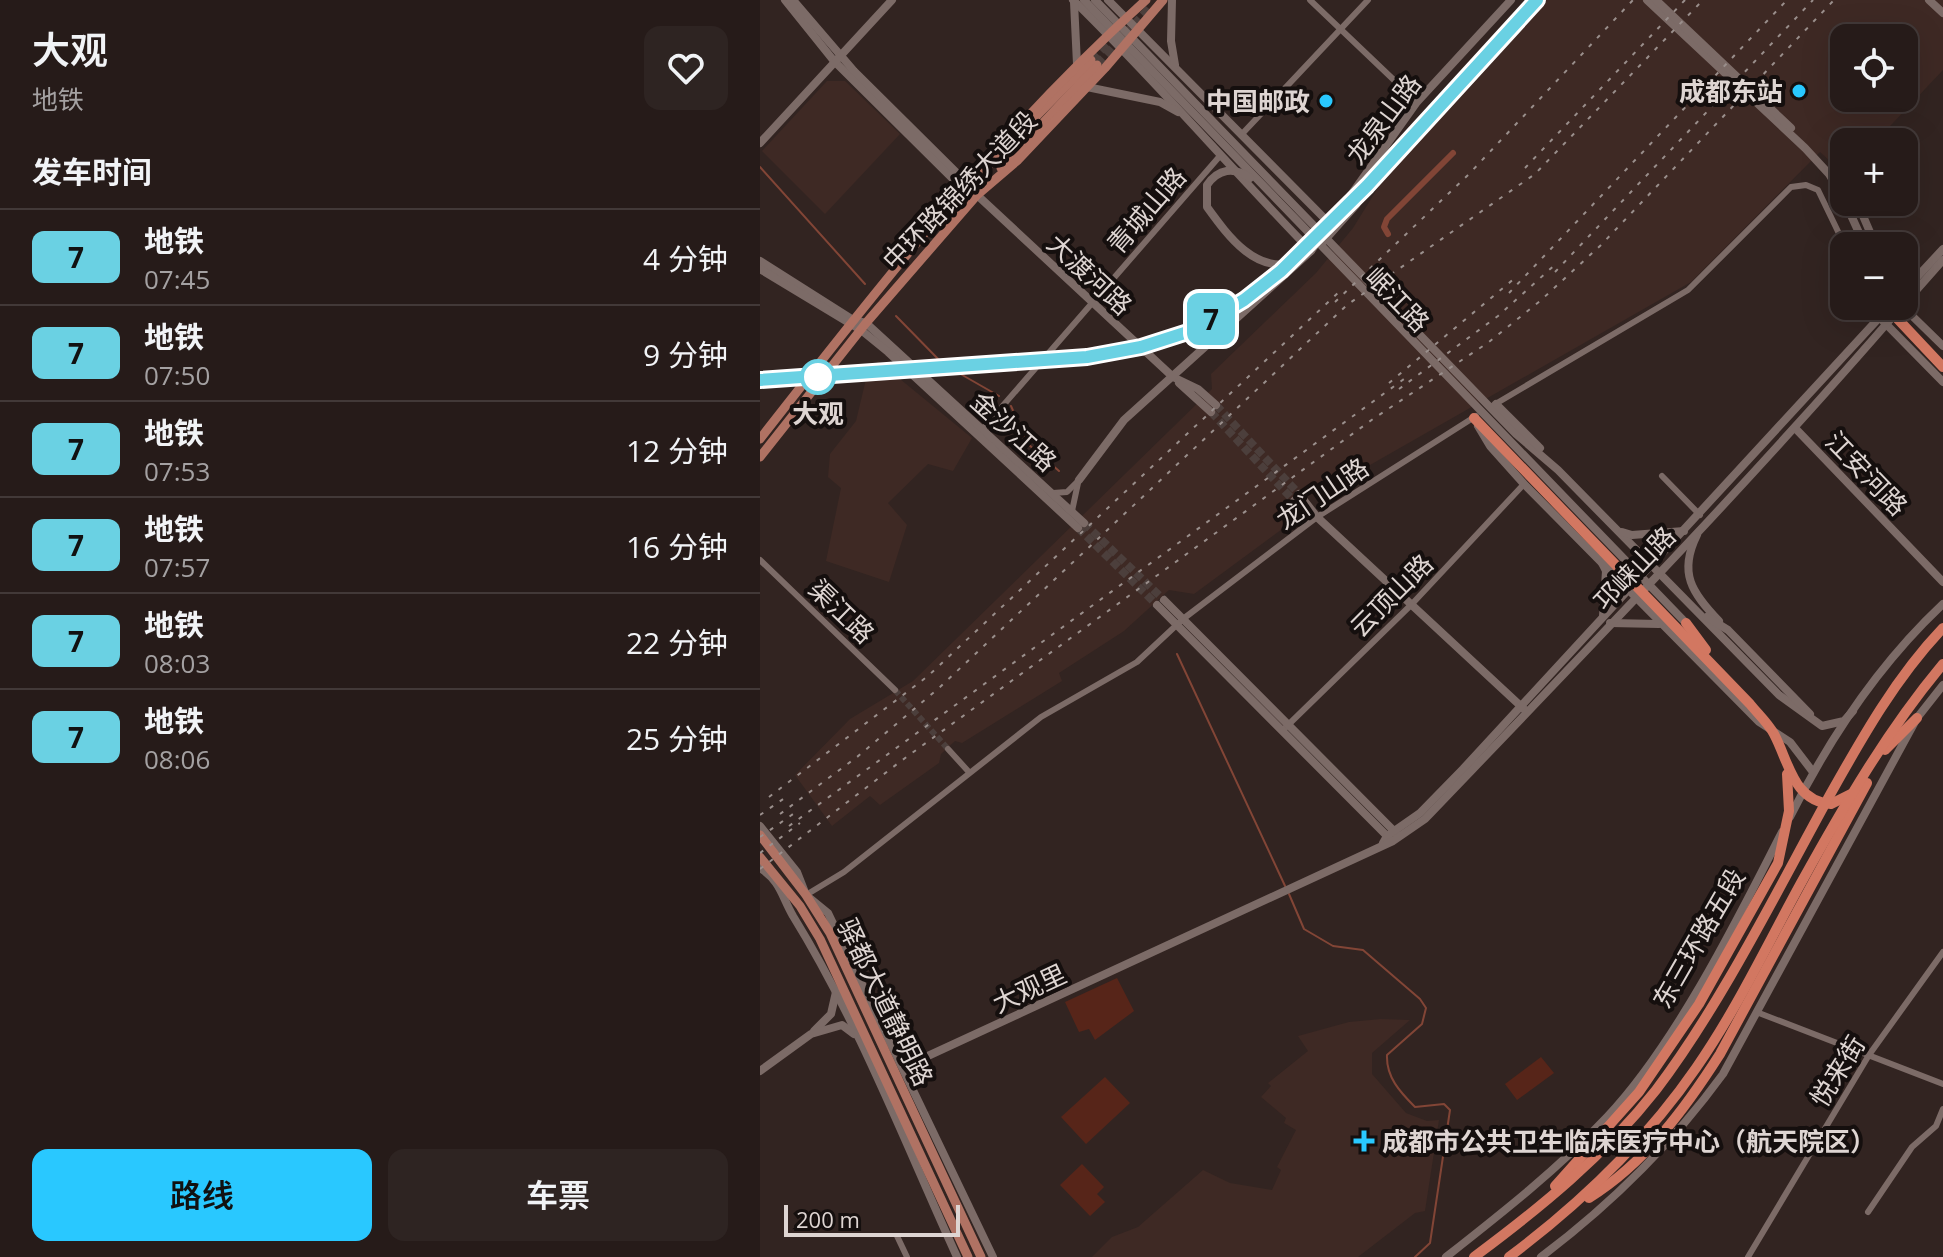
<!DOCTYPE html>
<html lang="zh">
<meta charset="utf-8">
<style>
:root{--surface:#261b19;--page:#2e2422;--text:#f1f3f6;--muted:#a4a1a2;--line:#423938;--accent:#29c8ff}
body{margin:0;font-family:"Open Sans","Noto Sans SC",sans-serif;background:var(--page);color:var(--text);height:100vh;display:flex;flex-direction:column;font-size:30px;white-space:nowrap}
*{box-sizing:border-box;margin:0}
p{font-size:26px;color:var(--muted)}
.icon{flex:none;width:44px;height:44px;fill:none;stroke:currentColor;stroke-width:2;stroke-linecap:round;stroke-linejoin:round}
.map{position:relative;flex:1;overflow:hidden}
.details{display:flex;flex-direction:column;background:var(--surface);width:760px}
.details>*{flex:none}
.badge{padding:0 16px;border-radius:12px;font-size:28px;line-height:52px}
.fabs{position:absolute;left:1070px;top:24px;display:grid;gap:16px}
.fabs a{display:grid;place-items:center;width:88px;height:88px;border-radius:16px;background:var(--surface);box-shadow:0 8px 32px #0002,0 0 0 2px var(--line);font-size:40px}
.scale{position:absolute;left:24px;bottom:20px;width:176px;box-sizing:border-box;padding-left:8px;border:4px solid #ded5d2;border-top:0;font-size:22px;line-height:28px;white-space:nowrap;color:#ded5d2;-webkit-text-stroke:6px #150f0e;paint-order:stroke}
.map>.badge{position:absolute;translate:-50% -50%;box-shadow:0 0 0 4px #fff}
h2{padding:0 32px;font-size:30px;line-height:72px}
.round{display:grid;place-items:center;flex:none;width:84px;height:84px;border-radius:16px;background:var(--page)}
.headline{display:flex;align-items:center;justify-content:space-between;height:136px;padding:0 32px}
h1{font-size:38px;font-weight:600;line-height:60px}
.cta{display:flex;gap:16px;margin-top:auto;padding:16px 32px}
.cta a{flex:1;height:92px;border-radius:16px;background:var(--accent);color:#111;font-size:32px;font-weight:600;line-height:92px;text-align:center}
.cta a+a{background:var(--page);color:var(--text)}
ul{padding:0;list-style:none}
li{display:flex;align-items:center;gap:24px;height:96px;padding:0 32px;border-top:2px solid var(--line)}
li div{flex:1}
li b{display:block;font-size:30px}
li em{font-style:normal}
li .badge{min-width:88px;font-weight:700;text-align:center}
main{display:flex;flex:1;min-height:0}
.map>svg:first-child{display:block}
.built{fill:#3e2924;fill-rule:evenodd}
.green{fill:#572519}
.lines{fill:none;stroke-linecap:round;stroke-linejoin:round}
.stream{stroke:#824536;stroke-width:2}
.canal{stroke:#824536;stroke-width:6}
.street-tunnel{stroke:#4c3f3c;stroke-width:6;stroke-dasharray:6 3;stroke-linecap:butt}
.secondary-tunnel{stroke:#4c3f3c;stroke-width:8;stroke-dasharray:8 4;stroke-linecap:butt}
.primary-tunnel{stroke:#4c3f3c;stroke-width:9;stroke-dasharray:9 4.5;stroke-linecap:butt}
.street{stroke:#7c6b67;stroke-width:6}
.secondary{stroke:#7c6b67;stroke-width:8}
.primary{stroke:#b07263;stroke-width:9}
.highway{stroke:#d27761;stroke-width:10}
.rail{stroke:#9a8f8c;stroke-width:2;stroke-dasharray:4 8;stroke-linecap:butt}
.line-casing{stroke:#fff;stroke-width:18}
.line{stroke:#6ad1e3;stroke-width:12}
.poi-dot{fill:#29c8ff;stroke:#150f0e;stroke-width:3}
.stop-dot{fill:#fff;stroke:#6ad1e3;stroke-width:4}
.labels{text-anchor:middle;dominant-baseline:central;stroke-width:8;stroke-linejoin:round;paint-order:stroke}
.poi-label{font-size:26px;font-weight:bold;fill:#ded5d2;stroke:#150f0e;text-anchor:end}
.street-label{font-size:26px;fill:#ded5d2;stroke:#150f0e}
.stop-label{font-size:26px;font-weight:bold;fill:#ded5d2;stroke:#150f0e}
</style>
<main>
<section class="details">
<div class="headline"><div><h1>大观</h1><p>地铁</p></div><a class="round"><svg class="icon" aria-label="heart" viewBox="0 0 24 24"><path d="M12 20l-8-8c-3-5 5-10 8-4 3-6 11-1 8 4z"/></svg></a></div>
<h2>发车时间</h2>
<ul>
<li><span class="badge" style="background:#6ad1e3;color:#111">7</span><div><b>地铁</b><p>07:45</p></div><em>4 分钟</em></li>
<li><span class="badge" style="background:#6ad1e3;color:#111">7</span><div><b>地铁</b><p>07:50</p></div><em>9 分钟</em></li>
<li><span class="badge" style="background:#6ad1e3;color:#111">7</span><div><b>地铁</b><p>07:53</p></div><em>12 分钟</em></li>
<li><span class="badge" style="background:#6ad1e3;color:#111">7</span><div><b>地铁</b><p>07:57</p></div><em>16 分钟</em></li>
<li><span class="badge" style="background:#6ad1e3;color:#111">7</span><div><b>地铁</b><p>08:03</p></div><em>22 分钟</em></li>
<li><span class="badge" style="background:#6ad1e3;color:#111">7</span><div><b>地铁</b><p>08:06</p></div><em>25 分钟</em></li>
</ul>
<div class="cta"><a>路线</a><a>车票</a></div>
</section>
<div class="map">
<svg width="1183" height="1257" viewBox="0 0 1183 1257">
<rect width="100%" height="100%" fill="#322421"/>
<g class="built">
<path d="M768 0H1183V70L1115 142H1084V174L1060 152 931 282 575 485H552L535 507 533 521 434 594 409 590 364 631 299 673 302 681 202 743 195 741 181 754 179 763 120 805 110 796 72 826 35 775 90 719 153 681 452 389 451 374 556 273 593 228 658 123ZM1084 38H1144V98H1084Z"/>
<polygon points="67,81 85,81 140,134 65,214 2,151"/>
<polygon points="118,361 212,438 193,471 168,464 128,503 147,525 129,582 66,561 81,488 68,477 70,454 96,421 106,379"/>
<polygon points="621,1019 650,1020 612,1053 612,1074 646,1113 667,1121 679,1120 665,1211 655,1213 598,1257 332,1257 352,1237 378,1227 443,1170 470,1183 512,1190 521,1170 517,1167 536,1130 524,1123 526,1118 501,1097 511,1086 508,1083 548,1051 538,1036 589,1022"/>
</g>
<g class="green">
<polygon points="357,978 374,1011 335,1040 329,1029 319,1032 305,1002"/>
<polygon points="781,1057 794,1073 757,1100 745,1084"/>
<polygon points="345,1077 370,1103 326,1144 301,1117"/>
<polygon points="322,1164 344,1187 337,1194 345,1202 330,1216 300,1185"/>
</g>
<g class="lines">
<g class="stream">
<polyline points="0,167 105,284"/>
<polyline points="136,316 183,364 239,396"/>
<polyline points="251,406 268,444 299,471"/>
<polyline points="417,654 526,888"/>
<path d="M529 894 544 929 573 946 603 950 660 999 666 1008 662 1024 627 1055C626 1077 640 1092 655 1107L684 1104 690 1110 670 1243 655 1257"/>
</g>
<polyline class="canal" points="628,234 624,227 627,219 693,153"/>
<polyline class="street-tunnel" points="135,690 188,749"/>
<g class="secondary-tunnel">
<polyline points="456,405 539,494"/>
<polyline points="451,412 534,501"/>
<polyline points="324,523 404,600"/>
<polyline points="318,528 397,605"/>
</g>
<g class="primary-tunnel">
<polyline points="331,60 356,34"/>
<polyline points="337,65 392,6"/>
</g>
<g class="street">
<polyline points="550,0 657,102"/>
<polyline points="482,134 608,0"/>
<polyline points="1114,306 1120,317"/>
<polyline points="732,406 928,290 1031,187 1046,185 1058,190 1085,246"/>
<polyline points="220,432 459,157"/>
<polyline points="902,476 940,515"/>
<polyline points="293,493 307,492 319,480"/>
<polyline points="312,511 318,483"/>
<polyline points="0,560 135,690"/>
<polyline points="526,727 652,604 764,484"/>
<polyline points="188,749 208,771"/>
<polyline points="46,895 84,872 281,717 377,662 423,619 557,517 716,416"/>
<polyline points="999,1013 1183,1084"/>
<polyline points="1108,1212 1152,1147 1176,1126 1183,1109"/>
<polyline points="137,1236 147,1257"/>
<polyline points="988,1257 1109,1055 1183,952"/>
</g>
<g class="secondary">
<polyline points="25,0 74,61 204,190"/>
<polyline points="33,0 94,71 209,185"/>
<path d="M313 0C396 81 470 168 551 251"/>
<polyline points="324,0 926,623"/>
<polyline points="335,0 756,434 798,470 1019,695 1062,726 1084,721 1093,711"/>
<polyline points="348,0 571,225"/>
<polyline points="412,0 411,41 415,65"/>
<polyline points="887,0 1045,148 1069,174 1084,199"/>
<polyline points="896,0 1031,128"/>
<polyline points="1169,0 1183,13"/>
<polyline points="314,2 317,64"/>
<polyline points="327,87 400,102 418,112"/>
<polyline points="0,143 132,0"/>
<path d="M490 178C474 166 458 169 447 185V207C468 236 496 275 536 262"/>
<polyline points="217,195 413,377 438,389 456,405"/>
<polyline points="1085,202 1105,246"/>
<polyline points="1097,202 1116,246"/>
<polyline points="563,242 596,205 620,162"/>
<polyline points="0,261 93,320 106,323 324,523"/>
<polyline points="0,269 101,330 128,352 318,528"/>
<polyline points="1144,291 1183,249"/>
<polyline points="1144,304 1183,260"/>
<polyline points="1142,306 1183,346"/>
<polyline points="1123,321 1183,382"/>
<polyline points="419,383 451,412"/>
<polyline points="736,404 780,448"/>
<polyline points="718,426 730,446 764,484 999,722 1030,742 1053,772"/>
<polyline points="1035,428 1183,582"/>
<polyline points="319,480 364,420 551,251 657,102 751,0"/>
<polyline points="539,494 557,517 764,709"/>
<polyline points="534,501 550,512"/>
<polyline points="862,532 872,535 924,531"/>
<path d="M937 535C918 573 932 593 959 621"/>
<polyline points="842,563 846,571 843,616"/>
<polyline points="404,600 636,833"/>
<polyline points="397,605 628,837"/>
<polyline points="947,617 968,630 1050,714"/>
<polyline points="850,623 899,624"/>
<path d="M1030 817C1069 739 1120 663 1183 604"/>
<polyline points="0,826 37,872 46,895 68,913 233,1257"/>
<polyline points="623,843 627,836 660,813 703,769 1130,306"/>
<path d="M0 868C21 882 21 895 33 916 99 1023 145 1143 197 1257"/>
<polyline points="54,1031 71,1014 76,992"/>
<path d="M144 1067 633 841 665 819C826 651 990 482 1142 306"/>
<polyline points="0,1071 51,1034 82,1025 94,1034"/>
<path d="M686 1257C742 1213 798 1169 847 1117 915 1045 977 921 1022 832"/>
<path d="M781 1257C850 1205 912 1144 963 1074L1157 718 1183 685"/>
</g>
<g class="primary">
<polyline points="241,168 337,65"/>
<polyline points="223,171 331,60"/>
<path d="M0 439C120 285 241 131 386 0"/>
<polyline points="0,457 106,323 217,195 258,160 345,68 403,0"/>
<polyline points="0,835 46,895 70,933 221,1257"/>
<polyline points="0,857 40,906 60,939 208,1257"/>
</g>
<g class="highway">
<polyline points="1134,315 1183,367"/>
<path d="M714 418 990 704C998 714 1008 723 1014 734 1029 762 1033 801 1071 804L1093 793"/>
<polyline points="926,623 946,650"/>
<polyline points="1125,750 1157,718"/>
<polyline points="795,1186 879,1092 939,1004 1018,863 1029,811 1027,774"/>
<path d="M829 1198C885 1163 925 1109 960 1054L1107 783"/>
<path d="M714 1257C780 1208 845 1155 896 1090 962 1003 1018 889 1071 793 1103 736 1137 676 1183 628"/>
<path d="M749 1257C821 1203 885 1142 936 1068 977 1009 1007 945 1041 883 1083 807 1127 731 1183 664"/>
</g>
<g class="rail">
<polyline points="765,168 925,0"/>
<polyline points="795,272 1053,0"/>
<polyline points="749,293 1027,0"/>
<polyline points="575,302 709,174 873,0"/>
<polyline points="629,383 755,278"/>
<polyline points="639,389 738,316 798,262"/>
<polyline points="9,797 168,676 580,291"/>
<polyline points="20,814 97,757 179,688 587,305 775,174 943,0"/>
<polyline points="0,815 26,797"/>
<polyline points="29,826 644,379"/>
<polyline points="0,837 36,812"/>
<polyline points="0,853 40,823"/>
<polyline points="0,869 141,761 613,419 729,342 780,301 841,245 1074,0"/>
</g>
</g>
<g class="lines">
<g class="line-casing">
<polyline id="line" points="0,380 327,357 381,347 434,330 484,300 521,271 607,186 777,0"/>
</g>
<use href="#line" class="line"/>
</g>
<g class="poi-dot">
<circle cx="1039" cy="91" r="8"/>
<circle cx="566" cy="101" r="8"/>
<path d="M600 1129h8v8h8v8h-8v8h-8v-8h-8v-8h8z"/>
</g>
<circle class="stop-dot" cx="58" cy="377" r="16"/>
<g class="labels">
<g class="poi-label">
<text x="1023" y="91">成都东站</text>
<text x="550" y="101">中国邮政</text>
<text x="622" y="1141" text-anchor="start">成都市公共卫生临床医疗中心（航天院区）</text>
</g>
<g class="street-label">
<text transform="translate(623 119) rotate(-53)">龙泉山路</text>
<text transform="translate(199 190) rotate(-46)">中环路锦绣大道段</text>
<text transform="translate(386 210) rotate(-49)">青城山路</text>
<text transform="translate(330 274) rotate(43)">大渡河路</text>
<text transform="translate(638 299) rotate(46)">岷江路</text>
<text transform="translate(254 431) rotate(42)">金沙江路</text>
<text transform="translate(1107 473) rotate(46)">江安河路</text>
<text transform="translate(562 493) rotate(-34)">龙门山路</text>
<text transform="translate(874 568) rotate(-46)">邛崃山路</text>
<text transform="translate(631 595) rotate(-45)">云顶山路</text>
<text transform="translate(82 611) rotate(44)">渠江路</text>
<text transform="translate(938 938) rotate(-60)">东三环路五段</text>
<text transform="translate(269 988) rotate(-25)">大观里</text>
<text transform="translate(126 1002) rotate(64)">驿都大道静明路</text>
<text transform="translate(1077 1071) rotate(-58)">悦来街</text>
</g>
<g class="stop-label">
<text x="58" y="413">大观</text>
</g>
</g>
</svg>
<div class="fabs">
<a><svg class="icon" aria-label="locate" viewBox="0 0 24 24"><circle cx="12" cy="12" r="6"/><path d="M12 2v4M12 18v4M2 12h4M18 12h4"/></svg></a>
<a>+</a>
<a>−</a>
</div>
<div class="scale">200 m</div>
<b class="badge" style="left:451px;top:319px;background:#6ad1e3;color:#111">7</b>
</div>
</main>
